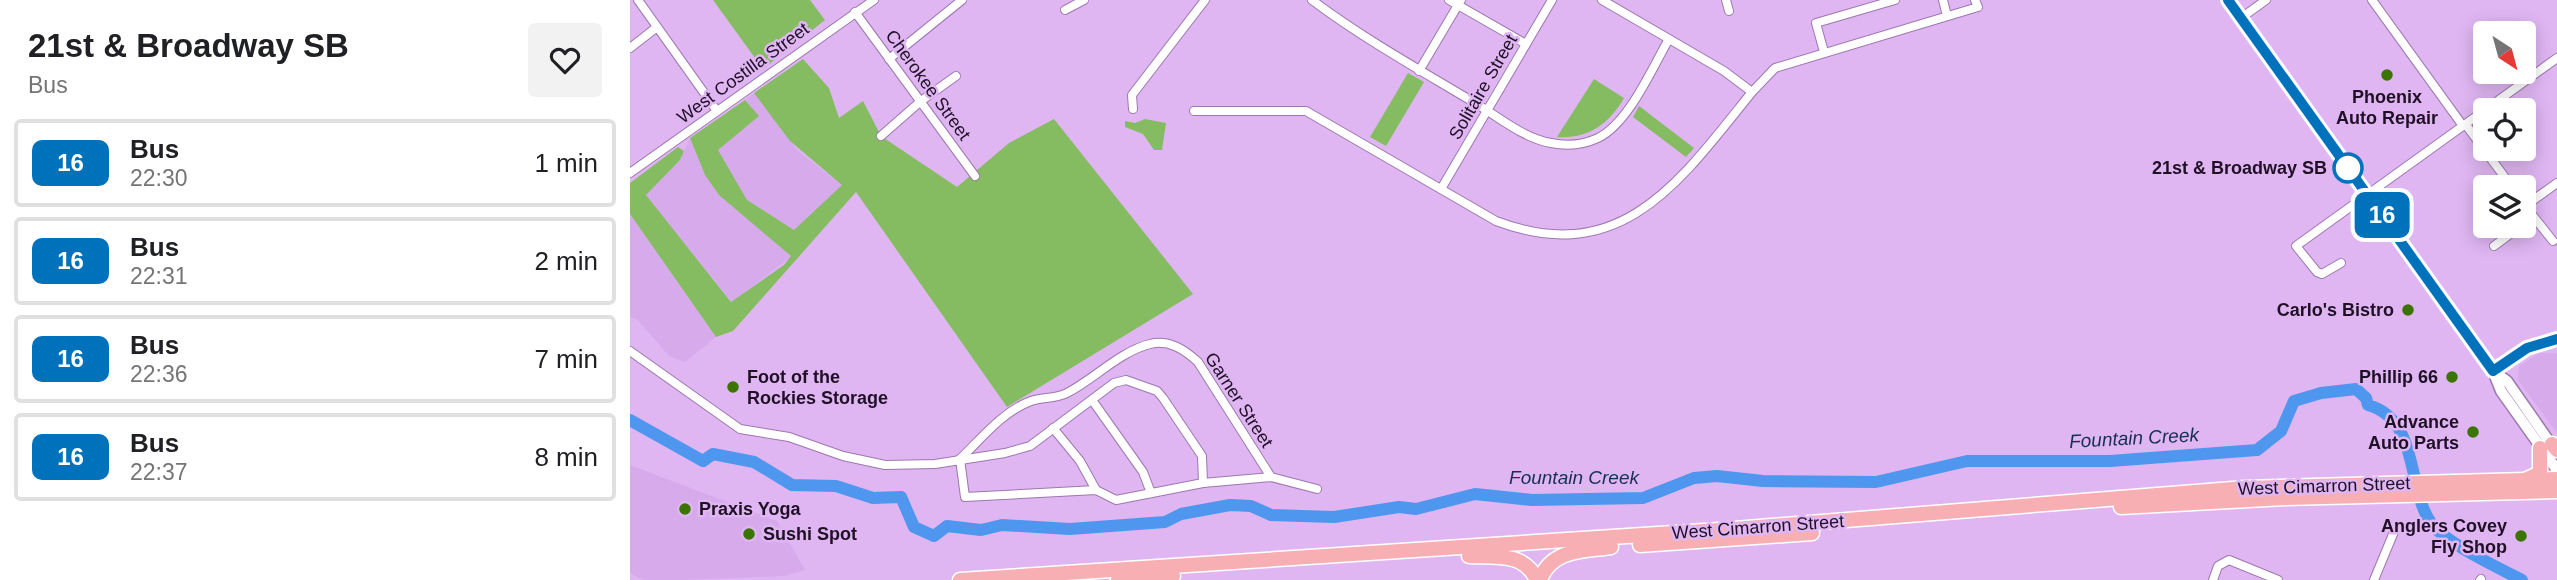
<!DOCTYPE html>
<style>
:root{--surface:#fff;--page:#f2f2f2;--text:#202124;--muted:#757577;--line:#e0e0e0}
body{margin:0;font-family:Arial,sans-serif;background:var(--page);color:var(--text);height:100vh;display:flex;flex-direction:column;font-size:26px;white-space:nowrap}
*{box-sizing:border-box;margin:0}
p{font-size:23px;color:var(--muted)}
.icon{flex:none;width:38px;height:38px;fill:none;stroke:currentColor;stroke-width:2;stroke-linecap:round;stroke-linejoin:round}
.map{position:relative;flex:1;overflow:hidden}
.details{display:flex;flex-direction:column;background:var(--surface);width:630px}
.details>*{flex:none}
.badge{padding:0 14px;border-radius:10px;font-size:24px;line-height:46px}
.needle{width:46px;rotate:144deg}
.controls{position:absolute;left:1843px;top:21px;display:grid;gap:14px}
.controls a{display:grid;place-items:center;width:63px;height:63px;border-radius:7px;background:var(--surface);box-shadow:0 4px 18px #0003;font-size:35px}
.map>.badge{position:absolute;translate:-50% -50%;box-shadow:0 0 0 4px #fff}
.round{display:grid;place-items:center;flex:none;width:74px;height:74px;border-radius:7px;background:var(--page)}
.overview{display:flex;align-items:center;justify-content:space-between;height:119px;padding:0 28px}
h1{font-size:33px;font-weight:700;line-height:52px}
ul{padding:0;list-style:none}
li{display:flex;align-items:center;gap:21px;height:88px;margin:0 14px 10px;padding:0 14px;border:4px solid var(--line);border-radius:7px}
li div{flex:1}
li b{display:block;font-size:26px}
li em{font-style:normal}
li .badge{min-width:77px;font-weight:700;text-align:center}
main{display:flex;flex:1;min-height:0}
.map>svg:first-child{display:block}
.built{fill:#d6aaeb}
.green{fill:#85bc62}
.lines{fill:none;stroke-linecap:round;stroke-linejoin:round}
.river{stroke:#4f97ee;stroke-width:12}
.street-casing{stroke:#9d77af;stroke-width:10}
.secondary-casing{stroke:#9d77af;stroke-width:13}
.highway-casing{stroke:#fff;stroke-width:17}
.street{stroke:#fff;stroke-width:8}
.secondary{stroke:#fff;stroke-width:10}
.highway{stroke:#f7afb4;stroke-width:14}
.line-casing{stroke:#fff;stroke-width:16}
.line{stroke:#0072bc;stroke-width:10}
.poi-dot{fill:#3c7401;stroke:#dfb6f2;stroke-width:2.5}
.stop-dot{fill:#fff;stroke:#0072bc;stroke-width:3.5}
.labels{text-anchor:middle;dominant-baseline:central;stroke-width:5;stroke-linejoin:round;paint-order:stroke}
.street-label{font-size:18px;fill:#1f1026;stroke:#dfb6f2}
.poi-label{font-size:18px;font-weight:bold;fill:#1f1026;stroke:#dfb6f2;text-anchor:end}
.stop-label{font-size:18px;font-weight:bold;fill:#1f1026;stroke:#dfb6f2;text-anchor:end}
.water-label{font-size:19px;font-style:italic;fill:#143154;stroke:#dfb6f2}
</style>
<main>
<section class="details">
<div class="overview"><div><h1>21st &amp; Broadway SB</h1><p>Bus</p></div><a class="round"><svg class="icon" aria-label="heart" viewBox="0 0 24 24"><path d="M12 20l-8-8c-3-5 5-10 8-4 3-6 11-1 8 4z"/></svg></a></div>
<ul>
<li><span class="badge" style="background:#0072bc;color:#fff">16</span><div><b>Bus</b><p>22:30</p></div><em>1 min</em></li>
<li><span class="badge" style="background:#0072bc;color:#fff">16</span><div><b>Bus</b><p>22:31</p></div><em>2 min</em></li>
<li><span class="badge" style="background:#0072bc;color:#fff">16</span><div><b>Bus</b><p>22:36</p></div><em>7 min</em></li>
<li><span class="badge" style="background:#0072bc;color:#fff">16</span><div><b>Bus</b><p>22:37</p></div><em>8 min</em></li>
</ul>
</section>
<div class="map">
<svg width="1927" height="580" viewBox="0 0 1927 580">
<rect width="100%" height="100%" fill="#dfb6f2"/>
<g class="built">
<polygon points="124,93 168,151 212,185 164,230 117,200 87,150 129,116 115,100"/>
<polygon points="60,138 72,169 89,195 162,256 102,302 16,195 50,160"/>
<polygon points="0,214 86,337 55,362 39,356 8,320 0,317"/>
<polygon points="1910,353 1927,353 1927,433 1888,380 1889,366"/>
<polygon points="0,465 147,521 175,570 154,576 55,580 15,580 3,575 0,572"/>
</g>
<g class="green">
<polygon points="83,0 180,0 195,20 133,69"/>
<polygon points="173,59 199,88 209,118 233,101 251,136 327,187 379,143 424,119 563,294 377,407 226,192 103,331 86,337 0,214 0,183 48,147 54,151 50,160 16,195 101,302 154,265 161,256 89,195 75,175 60,138 115,100 129,116 88,150 117,200 164,230 212,185 160,141 124,93"/>
<polygon points="778,73 794,82 756,146 740,137"/>
<path d="M964 79 994 98C979 124 958 139 927 137Z"/>
<polygon points="1009,106 1064,148 1056,157 1003,117"/>
<polygon points="515,119 536,123 532,150 524,150 513,134 495,127 495,121 505,123"/>
</g>
<g class="lines">
<path class="river" d="M0 420 73 461 83 454 124 462 162 485 206 486 243 498 271 497 284 527 304 536 317 526 351 530 372 525 440 529 535 522 551 514 600 505 621 506 641 515 704 517 769 507 786 509 845 494 902 500 1013 498 1064 478 1087 476 1133 481 1246 482 1337 461H1480L1627 450 1651 431 1664 401 1691 393 1726 389 1736 398 1738 405C1790 420 1776 487 1801 523 1815 543 1869 568 1892 580"/>
<g class="street-casing">
<g id="street">
<polyline points="8,0 87,111"/>
<path d="M682 0C734 39 790 70 845 103 869 117 893 138 921 143 936 146 953 145 968 138 999 123 1022 68 1039 39"/>
<polyline points="819,0 896,44"/>
<polyline points="1096,0 1099,11"/>
<polyline points="1313,0 1317,16"/>
<polyline points="1742,0 1833,126"/>
<polyline points="435,10 454,0"/>
<polyline points="225,12 345,176"/>
<polyline points="1611,18 1636,0"/>
<polyline points="0,48 27,27"/>
<polyline points="1194,52 1186,23 1265,0"/>
<polyline points="259,59 332,0"/>
<polyline points="789,71 831,0"/>
<polyline points="1122,92 1145,68 1348,7 1345,0"/>
<polyline points="503,109 502,95 575,0"/>
<polyline points="1855,110 1927,58"/>
<path d="M564 111H676L866 221C992 269 1051 180 1122 92L1094 71 972 0"/>
<polyline points="1836,125 1882,187"/>
<polyline points="251,136 291,101 326,76"/>
<polyline points="0,173 244,0"/>
<polyline points="811,189 922,0"/>
<polyline points="1894,203 1895,206 1927,183"/>
<polyline points="1895,206 1923,241"/>
<polyline points="1864,246 1891,226"/>
<polyline points="1711,263 1692,274 1687,272 1666,246 1855,110"/>
<polyline points="0,351 110,429 159,437 213,456 255,465 305,464 375,453 400,446 484,383 496,380 527,391 533,398 572,456 573,483"/>
<polyline points="1863,371 1897,348 1927,339"/>
<polyline points="462,400 513,472 521,493"/>
<polyline points="423,428 450,461 466,490"/>
<path d="M330 459C351 439 373 411 401 401 413 397 425 399 437 393 464 379 491 351 520 344 539 339 555 350 568 362L641 477"/>
<polyline points="330,459 335,497 466,490 486,500 573,483 641,477 687,489"/>
<polyline points="1583,580 1588,566 1599,560 1648,580"/>
<polyline points="1744,580 1766,527"/>
<polyline points="1850,580 1851,579"/>
</g>
</g>
<g class="secondary-casing">
<g id="secondary">
<polyline points="1598,0 1863,371 1877,381 1925,450"/>
<polyline points="1863,371 1871,391 1927,470"/>
</g>
</g>
<g class="highway-casing">
<g id="highway">
<polyline points="1922,444 1927,450"/>
<polyline points="1897,479 1910,473 1910,448"/>
<polyline points="1491,507 1655,498 1927,491"/>
<polyline points="1010,545 1182,533"/>
<path d="M839 556C866 557 894 552 907 580"/>
<polyline points="330,580 1104,529 1615,488 1927,479"/>
<polyline points="488,580 543,576"/>
<path d="M910 580C921 549 953 551 981 547"/>
</g>
</g>
<use href="#street" class="street"/>
<use href="#secondary" class="secondary"/>
<use href="#highway" class="highway"/>
</g>
<g class="lines">
<g class="line-casing">
<polyline id="line" points="1598,0 1863,371 1897,348 1927,339"/>
</g>
<use href="#line" class="line"/>
</g>
<g class="poi-dot">
<circle cx="1757" cy="75" r="7"/>
<circle cx="1778" cy="310" r="7"/>
<circle cx="1822" cy="377" r="7"/>
<circle cx="103" cy="387" r="7"/>
<circle cx="1843" cy="432" r="7"/>
<circle cx="55" cy="509" r="7"/>
<circle cx="119" cy="534" r="7"/>
<circle cx="1891" cy="536" r="7"/>
</g>
<circle class="stop-dot" cx="1718" cy="168" r="14"/>
<g class="labels">
<g class="street-label">
<text transform="translate(113 73) rotate(-36)">West Costilla Street</text>
<text transform="translate(298 85) rotate(54)">Cherokee Street</text>
<text transform="translate(853 87) rotate(-60)">Solitaire Street</text>
<text transform="translate(609 400) rotate(57)">Garner Street</text>
<text transform="translate(1694 486) rotate(-2)">West Cimarron Street</text>
<text transform="translate(1128 527) rotate(-4)">West Cimarron Street</text>
</g>
<g class="poi-label">
<text x="1757" y="97" text-anchor="middle">Phoenix<tspan x="1757" dy="21">Auto Repair</tspan></text>
<text x="1764" y="310">Carlo's Bistro</text>
<text x="117" y="377" text-anchor="start">Foot of the<tspan x="117" dy="21">Rockies Storage</tspan></text>
<text x="1808" y="377">Phillip 66</text>
<text x="1829" y="422">Advance<tspan x="1829" dy="21">Auto Parts</tspan></text>
<text x="69" y="509" text-anchor="start">Praxis Yoga</text>
<text x="1877" y="526">Anglers Covey<tspan x="1877" dy="21">Fly Shop</tspan></text>
<text x="133" y="534" text-anchor="start">Sushi Spot</text>
</g>
<g class="stop-label">
<text x="1697" y="168">21st &amp; Broadway SB</text>
</g>
<g class="water-label">
<text transform="translate(1504 438) rotate(-3)">Fountain Creek</text>
<text x="944" y="477">Fountain Creek</text>
</g>
</g>
</svg>
<div class="controls">
<a><svg class="needle" viewBox="-14 -14 28 28"><path d="M0-13l5 13h-10z" fill="#e53935"/><path d="M0 13l5-13h-10z" fill="#757577"/></svg></a>
<a><svg class="icon" aria-label="locate" viewBox="0 0 24 24"><circle cx="12" cy="12" r="6"/><path d="M12 2v4M12 18v4M2 12h4M18 12h4"/></svg></a>
<a><svg class="icon" aria-label="layers" viewBox="0 0 24 24"><path d="M12 4l9 5-9 5-9-5zM3 14l9 5 9-5"/></svg></a>
</div>
<b class="badge" style="left:1752px;top:215px;background:#0072bc;color:#fff">16</b>
</div>
</main>
